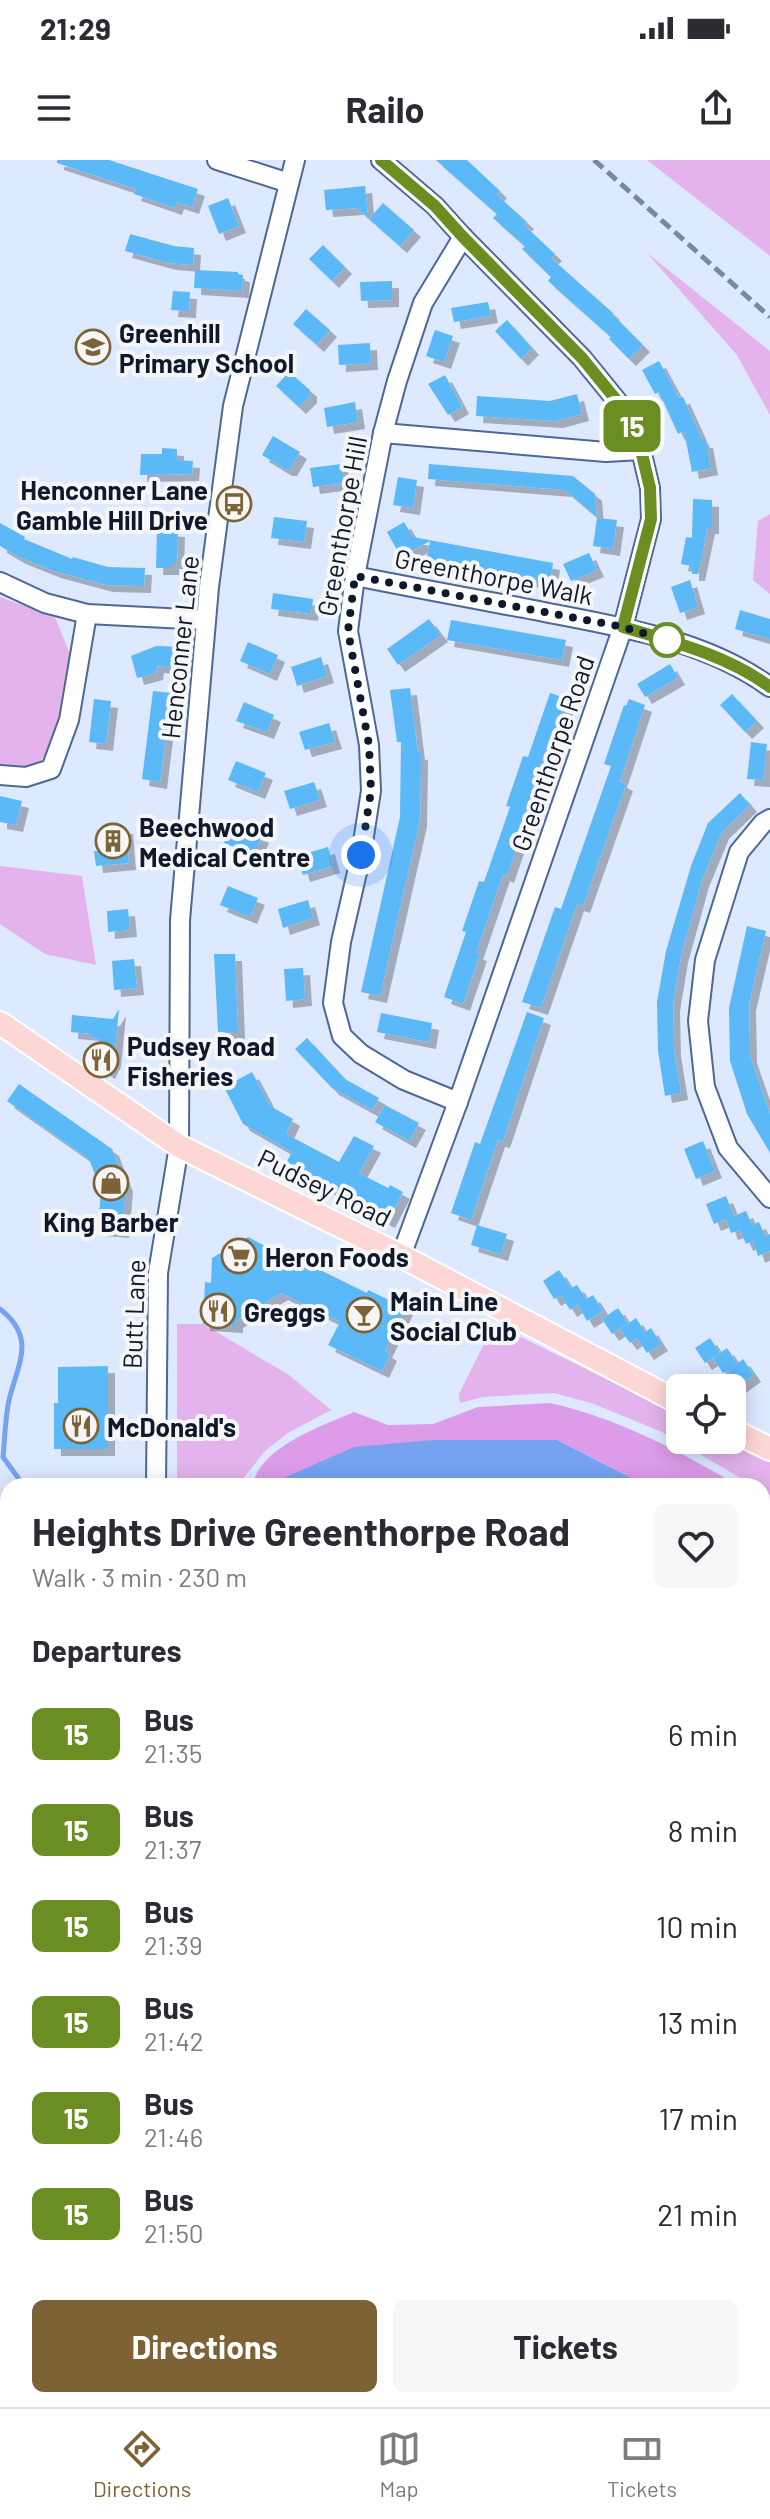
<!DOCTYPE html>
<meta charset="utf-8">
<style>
:root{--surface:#fff;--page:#f7f7f7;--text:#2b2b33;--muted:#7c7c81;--line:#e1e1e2;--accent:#7c6234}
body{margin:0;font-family:Barlow,sans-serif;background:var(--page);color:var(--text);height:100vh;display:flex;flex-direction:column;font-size:30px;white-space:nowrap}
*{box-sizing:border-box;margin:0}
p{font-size:26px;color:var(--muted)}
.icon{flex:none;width:44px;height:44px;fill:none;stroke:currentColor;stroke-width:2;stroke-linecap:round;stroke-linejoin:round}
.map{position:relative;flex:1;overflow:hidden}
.sheet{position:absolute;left:0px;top:1318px;width:770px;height:930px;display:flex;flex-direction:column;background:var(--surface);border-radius:24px 24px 0 0;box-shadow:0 4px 20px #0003}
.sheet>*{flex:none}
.badge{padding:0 16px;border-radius:12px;font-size:28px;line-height:52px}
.tools{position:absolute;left:666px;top:1214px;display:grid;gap:16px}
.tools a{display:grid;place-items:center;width:80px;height:80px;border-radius:12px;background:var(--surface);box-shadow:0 4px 20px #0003;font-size:40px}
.you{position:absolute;width:40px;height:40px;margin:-20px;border:6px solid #fff;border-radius:50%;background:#1a73e8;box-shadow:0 0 0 12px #1a73e833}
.map>.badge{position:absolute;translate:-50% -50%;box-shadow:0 0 0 4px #fff}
h2{padding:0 32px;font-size:30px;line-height:72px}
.round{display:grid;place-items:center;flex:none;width:84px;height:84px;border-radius:12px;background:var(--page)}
.overview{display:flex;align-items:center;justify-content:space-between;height:136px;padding:0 32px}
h1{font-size:38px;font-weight:700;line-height:60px}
.action{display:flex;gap:16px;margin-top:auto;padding:16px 32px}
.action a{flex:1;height:92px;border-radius:12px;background:var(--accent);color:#fff;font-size:32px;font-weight:700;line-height:92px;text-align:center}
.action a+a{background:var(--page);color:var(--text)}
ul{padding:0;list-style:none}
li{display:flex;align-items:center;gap:24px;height:96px;padding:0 32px}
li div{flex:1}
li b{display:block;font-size:30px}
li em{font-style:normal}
li .badge{min-width:88px;font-weight:700;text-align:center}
.status{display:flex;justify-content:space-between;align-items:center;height:56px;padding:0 40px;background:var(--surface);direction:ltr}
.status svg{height:22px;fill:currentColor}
header{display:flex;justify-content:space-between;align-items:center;height:104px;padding:0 32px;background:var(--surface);font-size:36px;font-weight:700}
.dock{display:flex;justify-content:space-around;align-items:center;height:112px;border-top:2px solid var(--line);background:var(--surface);font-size:22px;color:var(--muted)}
.dock a{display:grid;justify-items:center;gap:4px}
.dock .on{color:var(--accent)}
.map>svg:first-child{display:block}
.green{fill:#e4b3ee}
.forest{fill:#dc9ce9}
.water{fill:#75a3f2}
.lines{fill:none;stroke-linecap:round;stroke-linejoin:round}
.stream{stroke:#75a3f2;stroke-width:5}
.building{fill:#5cb9f7;filter:url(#shadow)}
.minor-casing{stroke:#4d6895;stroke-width:22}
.major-casing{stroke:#fff;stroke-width:26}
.highway-casing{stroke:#fff;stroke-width:30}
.minor{stroke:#fff;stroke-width:18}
.major{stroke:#fdd7d6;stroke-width:22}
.highway{stroke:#fbbcba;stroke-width:26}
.rail{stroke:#7b879b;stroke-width:5;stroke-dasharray:12 6;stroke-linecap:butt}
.line-casing{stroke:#fff;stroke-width:18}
.line{stroke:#6b8e23;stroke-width:12}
.walk{stroke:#0e192b;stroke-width:8;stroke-dasharray:0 14.4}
.stop-dot{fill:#fff;stroke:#6b8e23;stroke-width:4}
.labels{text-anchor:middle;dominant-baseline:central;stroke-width:8;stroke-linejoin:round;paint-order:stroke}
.poi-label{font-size:26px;font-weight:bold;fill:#0e192b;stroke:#f6f6f6;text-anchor:start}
.street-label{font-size:26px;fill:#0e192b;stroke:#f6f6f6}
</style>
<div class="status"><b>21:29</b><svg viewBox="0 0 49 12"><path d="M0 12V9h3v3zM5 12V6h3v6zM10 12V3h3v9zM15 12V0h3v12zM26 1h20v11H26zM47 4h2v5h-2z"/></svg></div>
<header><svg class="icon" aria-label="menu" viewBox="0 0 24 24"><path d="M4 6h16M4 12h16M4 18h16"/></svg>Railo<svg class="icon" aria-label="share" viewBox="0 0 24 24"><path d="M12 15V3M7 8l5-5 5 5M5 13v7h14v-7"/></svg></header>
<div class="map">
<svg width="770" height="2247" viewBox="0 0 770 2247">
<defs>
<filter id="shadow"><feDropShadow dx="7" dy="7" stdDeviation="0" flood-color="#0004"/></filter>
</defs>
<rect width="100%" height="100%" fill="#dde9ff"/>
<g class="green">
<polygon points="647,0 770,0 770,96"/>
<polygon points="647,93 770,191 770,255 737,195"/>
<polygon points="770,354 770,434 753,420 758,361"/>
<polygon points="0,437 55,457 72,499 56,579 39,603 26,608 0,609"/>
<polygon points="0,706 82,716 96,805 45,794 0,764"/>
<polygon points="177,1164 203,1164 289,1215 331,1250 288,1273 266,1290 237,1326 177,1326"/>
<polygon points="494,1164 680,1255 680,1280 729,1280 770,1301 770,1335 762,1331 762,1326 754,1326 662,1272 594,1244 554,1233 483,1237 460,1243 459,1234"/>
</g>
<path class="forest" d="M550 1243C618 1258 679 1291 739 1326H647L557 1280H433L284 1318 278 1326H252C261 1286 320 1267 354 1252L388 1265 433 1264 478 1247Z"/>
<g class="water">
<polygon points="433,1280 557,1280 647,1326 278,1326 284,1318 354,1287"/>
<polygon points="762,1385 770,1389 770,1914 762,1914"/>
</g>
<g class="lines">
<path class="stream" d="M0 1149C37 1178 18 1203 9 1240 5 1258 5 1278 3 1297L24 1326"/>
</g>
<g class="building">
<polygon points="57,0 109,0 198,29 192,47 177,42 175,48 134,34 136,29 57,3"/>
<polygon points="436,0 467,0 500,31 497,35 527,62 524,65 555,94 551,98 613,153 612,154 643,185 629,199 609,179 611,177 548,121 551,117 522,89 525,86 493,58 497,54"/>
<polygon points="365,26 368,58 357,48 326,50 324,30"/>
<polygon points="228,38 239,66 219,74 208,46"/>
<polygon points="383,43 414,70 400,86 369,59"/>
<polygon points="130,74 174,86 194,88 193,105 169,103 125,91"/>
<polygon points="323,85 345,107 332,121 309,99"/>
<polygon points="195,110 238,112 238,114 243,115 242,131 194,128"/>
<polygon points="392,121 392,140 361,141 360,122"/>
<polygon points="173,131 190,132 189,151 171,150"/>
<polygon points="488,142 491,156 454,162 451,148"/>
<polygon points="306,149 330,170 317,185 293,164"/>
<polygon points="507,160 532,188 521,199 495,171"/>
<polygon points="435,170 453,176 444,202 426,196"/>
<polygon points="370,183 371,203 339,205 338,185"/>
<polygon points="659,201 679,238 683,237 703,281 706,281 711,308 692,312 684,271 678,274 659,232 655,234 642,210"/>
<polygon points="289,212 310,230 310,236 299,247 276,226"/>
<polygon points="445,215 462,247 448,255 428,224"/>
<polygon points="577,234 582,254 556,261 476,256 477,236 550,241"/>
<polygon points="355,242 358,262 327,267 324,248"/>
<polygon points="273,276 300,292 290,309 285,309 262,295"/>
<polygon points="162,288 177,289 177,300 193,301 192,314 140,315 141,294 162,294"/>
<polygon points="341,304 344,323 313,327 310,308"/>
<polygon points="429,304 573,316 595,334 597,357 565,330 428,319"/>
<polygon points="398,317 417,320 413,348 393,345"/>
<polygon points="693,339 712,340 712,367 708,367 698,414 692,414 692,406 681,404 686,377 692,378"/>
<polygon points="274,357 307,361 304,382 271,378"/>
<polygon points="597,358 617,360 613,389 593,386"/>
<polygon points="404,362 413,377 553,403 550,424 426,401 430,381 401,397 387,372"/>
<polygon points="0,363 25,377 24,379 72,399 73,397 108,407 145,408 144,426 106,425 54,411 19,397 0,386"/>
<polygon points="157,369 178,370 177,402 172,402 172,408 156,408"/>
<polygon points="589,393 597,410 571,421 563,404"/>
<polygon points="690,420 698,447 680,453 671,427"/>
<polygon points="273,433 313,439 311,454 271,449"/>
<polygon points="740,450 770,459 770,479 735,469"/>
<polygon points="429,459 441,475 398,505 387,489"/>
<polygon points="451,460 566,480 562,500 447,480"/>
<polygon points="248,482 278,495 270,514 240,501"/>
<polygon points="156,486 184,487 181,508 157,506 156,513 137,518 131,496"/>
<polygon points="321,497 327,516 297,526 291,507"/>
<polygon points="670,504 678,518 645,537 637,524"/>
<polygon points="410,528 418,593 421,593 420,660 380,836 361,832 400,657 401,582 397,582 390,530"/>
<polygon points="153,531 171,533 160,622 142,619"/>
<polygon points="550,533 569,539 552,589 547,587 521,665 524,666 507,716 503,714 476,793 480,794 463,844 444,837 466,772 462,771 479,721 484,722 510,647 506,646 523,596 528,597"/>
<polygon points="732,534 757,561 745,572 720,545"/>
<polygon points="94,539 111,541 106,584 89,582"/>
<polygon points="629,539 645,545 620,621 626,624 583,746 577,744 541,848 522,842 555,747 561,749 611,606 604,604 624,545 626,546"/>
<polygon points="244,542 274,555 267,572 236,561"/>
<polygon points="329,563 335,582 305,590 299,572"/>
<polygon points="751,582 767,584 763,620 747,619"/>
<polygon points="236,601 266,613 258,632 228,620"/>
<polygon points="314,622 320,640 290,649 284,631"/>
<polygon points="740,633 750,645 722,672 702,720 681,796 673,844 674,889 681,933 665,936 658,891 657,842 666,791 691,706 708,663"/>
<polygon points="0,636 22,641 16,665 0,662"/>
<polygon points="232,664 262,676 254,695 224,683"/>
<polygon points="126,667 129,703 96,706 94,691 99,691 97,670"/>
<polygon points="328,687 333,706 303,715 297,696"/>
<polygon points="228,726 258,738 250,757 220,745"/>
<polygon points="308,740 313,758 283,768 278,749"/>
<polygon points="128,749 130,770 108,772 107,751"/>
<polygon points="747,766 766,771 749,844 750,896 770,954 770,993 747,954 730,901 729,848"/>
<polygon points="214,794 235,794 238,872 218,872"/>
<polygon points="134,799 137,828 114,830 112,801"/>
<polygon points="303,808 305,839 286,841 284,809"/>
<polygon points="119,849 114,900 108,912 88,899 100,879 92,878 92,874 71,872 72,855 113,859"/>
<polygon points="527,852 544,858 503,981 498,980 471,1060 451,1053 475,982 480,984"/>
<polygon points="381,853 432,863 429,882 377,872"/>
<polygon points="307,878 345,919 379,938 372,950 332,928 295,889"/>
<polygon points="252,912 270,946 293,959 286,974 339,1002 354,976 374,986 359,1013 388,1028 390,1025 403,1032 388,1061 285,1005 292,992 243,964 224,927"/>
<polygon points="19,924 112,989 126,1025 122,1071 98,1069 101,1030 89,999 7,941"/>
<polygon points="385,945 419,963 409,981 375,962"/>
<polygon points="703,981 715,1011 696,1019 684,989"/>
<polygon points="726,1036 734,1056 729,1058 746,1051 752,1065 759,1062 765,1076 770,1074 770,1091 758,1096 753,1081 746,1084 740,1070 731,1073 726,1059 714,1064 706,1044"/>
<polygon points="477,1065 507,1074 501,1094 471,1085"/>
<polygon points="248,1077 310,1110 312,1106 367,1133 368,1130 406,1148 385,1191 390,1194 382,1211 328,1185 340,1162 281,1133 236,1161 236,1166 203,1164 205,1122 211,1123 212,1098"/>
<polygon points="559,1110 571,1128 577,1125 586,1139 593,1135 603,1151 587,1161 578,1145 584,1141 570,1150 561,1135 554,1139 543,1121"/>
<polygon points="618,1148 628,1163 612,1174 602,1159"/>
<polygon points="636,1158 645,1172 651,1168 661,1184 647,1193 637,1178 630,1183 620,1169"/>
<polygon points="710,1178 720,1193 705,1203 695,1188"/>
<polygon points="727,1188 737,1203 735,1205 743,1199 754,1215 739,1226 728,1210 723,1213 713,1198"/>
<polygon points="108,1206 108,1289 54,1289 54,1243 58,1243 58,1207"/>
</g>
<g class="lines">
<g class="minor-casing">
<g id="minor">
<polyline points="217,0 289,23"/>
<polyline points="381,0 435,46 463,77 582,198 626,252 641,290 650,328 651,359 623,467 458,942 401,1096"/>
<polyline points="383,273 606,292 641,290"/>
<path d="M355 416C415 428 475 439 534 450 614 466 703 478 770 527"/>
<polyline points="0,422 45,443 87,454 206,460"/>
<polyline points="0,615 26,617 51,609 69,560 87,454"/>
<polyline points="770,659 763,663 739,692 705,800 698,861 705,927 728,988 770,1038"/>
<polyline points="458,942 404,920 361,894 342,876 333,843 341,782 361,695 371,631 369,585 348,471 355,416 383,273 397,221 423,143 463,77"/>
<polyline points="156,1326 158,1113 179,986 180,760 209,427 233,246 295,0"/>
<polyline points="0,1654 8,1641"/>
<polyline points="762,1996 770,1994"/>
<polyline points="0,1999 3,2014 0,2186"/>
<polyline points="0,2212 8,2210"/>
<polyline points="533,2240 535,2247"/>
<polyline points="735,2240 751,2247"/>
<polyline points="601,2247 630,2240"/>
</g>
</g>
<g class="major-casing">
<g id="major">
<polyline points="0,863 179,986 401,1096 680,1243"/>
<polyline points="732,1270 770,1289"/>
</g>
</g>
<g class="highway-casing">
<g id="highway">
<polyline points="0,1395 8,1404"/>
<polyline points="0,1436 8,1444"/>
<polyline points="762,2012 770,2016"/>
<polyline points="762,2051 770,2054"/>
</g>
</g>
<use href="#minor" class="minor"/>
<use href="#major" class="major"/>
<use href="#highway" class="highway"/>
<polyline class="rail" points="594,0 770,157"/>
</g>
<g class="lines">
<g class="line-casing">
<path id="line" d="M381 0 435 46 463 77 582 198 626 252 641 290 650 328 651 359 623 467C674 482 727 495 770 527"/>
</g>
<use href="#line" class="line"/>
<polyline class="walk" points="361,695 371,631 369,585 348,471 355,416 623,467 670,481 667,480"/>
</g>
<defs>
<g id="school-ring" transform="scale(1.8)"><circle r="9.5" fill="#f6f6f6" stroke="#7c6234" stroke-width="1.5"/><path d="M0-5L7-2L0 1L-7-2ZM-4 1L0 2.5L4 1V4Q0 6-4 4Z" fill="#7c6234"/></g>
<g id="bus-ring" transform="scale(1.8)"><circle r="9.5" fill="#f6f6f6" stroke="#7c6234" stroke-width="1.5"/><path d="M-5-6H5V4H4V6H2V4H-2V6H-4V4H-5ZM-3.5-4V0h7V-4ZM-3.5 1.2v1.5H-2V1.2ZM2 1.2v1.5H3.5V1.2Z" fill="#7c6234"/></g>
<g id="building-ring" transform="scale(1.8)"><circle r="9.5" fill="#f6f6f6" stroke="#7c6234" stroke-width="1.5"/><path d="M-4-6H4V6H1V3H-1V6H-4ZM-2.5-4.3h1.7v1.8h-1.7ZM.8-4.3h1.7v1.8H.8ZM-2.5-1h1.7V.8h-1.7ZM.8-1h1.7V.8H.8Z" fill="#7c6234"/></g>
<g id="restaurant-ring" transform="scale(1.8)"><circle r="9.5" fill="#f6f6f6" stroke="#7c6234" stroke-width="1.5"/><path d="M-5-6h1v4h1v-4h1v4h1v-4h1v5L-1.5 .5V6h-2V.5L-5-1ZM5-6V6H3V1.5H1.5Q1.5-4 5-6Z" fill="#7c6234"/></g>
<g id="shop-ring" transform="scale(1.8)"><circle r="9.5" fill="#f6f6f6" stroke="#7c6234" stroke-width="1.5"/><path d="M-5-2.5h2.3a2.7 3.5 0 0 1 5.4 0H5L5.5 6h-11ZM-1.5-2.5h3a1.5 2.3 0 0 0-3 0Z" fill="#7c6234"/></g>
<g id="supermarket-ring" transform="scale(1.8)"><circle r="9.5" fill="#f6f6f6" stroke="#7c6234" stroke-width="1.5"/><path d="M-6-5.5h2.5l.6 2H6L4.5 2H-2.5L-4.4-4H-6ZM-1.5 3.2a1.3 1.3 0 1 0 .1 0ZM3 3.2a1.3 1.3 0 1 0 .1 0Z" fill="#7c6234"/></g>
<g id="bar-ring" transform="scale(1.8)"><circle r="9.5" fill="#f6f6f6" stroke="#7c6234" stroke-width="1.5"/><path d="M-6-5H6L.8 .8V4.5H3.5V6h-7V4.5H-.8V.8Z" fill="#7c6234"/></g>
</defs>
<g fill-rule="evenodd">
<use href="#school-ring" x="93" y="187"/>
<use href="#bus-ring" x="234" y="344"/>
<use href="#building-ring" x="113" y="681"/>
<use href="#restaurant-ring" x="101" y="900"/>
<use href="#shop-ring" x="111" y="1023"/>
<use href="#supermarket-ring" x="239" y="1096"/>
<use href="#restaurant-ring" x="218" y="1151"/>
<use href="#bar-ring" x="364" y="1155"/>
<use href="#restaurant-ring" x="81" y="1266"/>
</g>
<circle class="stop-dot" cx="667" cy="480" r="16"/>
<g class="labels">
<g class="poi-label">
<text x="119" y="172">Greenhill<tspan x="119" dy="30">Primary School</tspan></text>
<text x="208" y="329" text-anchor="end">Henconner Lane<tspan x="208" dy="30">Gamble Hill Drive</tspan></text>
<text x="139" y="666">Beechwood<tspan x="139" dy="30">Medical Centre</tspan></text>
<text x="127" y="885">Pudsey Road<tspan x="127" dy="30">Fisheries</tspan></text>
<text x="111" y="1061" text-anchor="middle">King Barber</text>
<text x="265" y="1096">Heron Foods</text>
<text x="390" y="1140">Main Line<tspan x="390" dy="30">Social Club</tspan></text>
<text x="244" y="1151">Greggs</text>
<text x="107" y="1266">McDonald's</text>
</g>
<g class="street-label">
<text transform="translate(341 366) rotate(-80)">Greenthorpe Hill</text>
<text transform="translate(494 416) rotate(11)">Greenthorpe Walk</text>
<text transform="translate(179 487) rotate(-84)">Henconner Lane</text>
<text transform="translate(552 593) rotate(-71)">Greenthorpe Road</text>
<text transform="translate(325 1027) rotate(26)">Pudsey Road</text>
<text transform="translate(133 1154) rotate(-88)">Butt Lane</text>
</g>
</g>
</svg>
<div class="tools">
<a><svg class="icon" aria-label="locate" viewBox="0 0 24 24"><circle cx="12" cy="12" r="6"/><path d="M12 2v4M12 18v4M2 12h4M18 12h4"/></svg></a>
</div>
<div class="you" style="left:361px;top:695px"></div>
<b class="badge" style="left:632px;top:266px;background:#6b8e23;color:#fff">15</b>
<section class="sheet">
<div class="overview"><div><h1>Heights Drive Greenthorpe Road</h1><p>Walk · 3 min · 230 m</p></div><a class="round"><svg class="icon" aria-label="heart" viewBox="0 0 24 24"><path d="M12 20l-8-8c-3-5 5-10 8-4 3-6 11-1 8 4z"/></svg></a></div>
<h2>Departures</h2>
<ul>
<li><span class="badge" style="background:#6b8e23;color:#fff">15</span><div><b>Bus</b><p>21:35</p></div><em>6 min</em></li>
<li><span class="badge" style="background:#6b8e23;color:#fff">15</span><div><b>Bus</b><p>21:37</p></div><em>8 min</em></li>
<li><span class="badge" style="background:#6b8e23;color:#fff">15</span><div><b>Bus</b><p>21:39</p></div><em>10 min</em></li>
<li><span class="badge" style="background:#6b8e23;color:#fff">15</span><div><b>Bus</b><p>21:42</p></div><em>13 min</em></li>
<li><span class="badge" style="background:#6b8e23;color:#fff">15</span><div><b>Bus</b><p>21:46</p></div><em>17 min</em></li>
<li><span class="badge" style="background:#6b8e23;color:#fff">15</span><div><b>Bus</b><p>21:50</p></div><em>21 min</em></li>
</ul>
<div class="action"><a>Directions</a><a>Tickets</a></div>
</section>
</div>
<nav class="dock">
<a class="on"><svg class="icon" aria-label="directions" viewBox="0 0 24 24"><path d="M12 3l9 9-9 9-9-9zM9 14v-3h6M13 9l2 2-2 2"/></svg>Directions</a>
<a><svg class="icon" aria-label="map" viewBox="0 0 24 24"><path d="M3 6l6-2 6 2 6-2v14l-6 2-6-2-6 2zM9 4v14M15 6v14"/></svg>Map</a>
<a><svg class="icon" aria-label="tickets" viewBox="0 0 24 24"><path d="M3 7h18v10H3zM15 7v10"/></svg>Tickets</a>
</nav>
